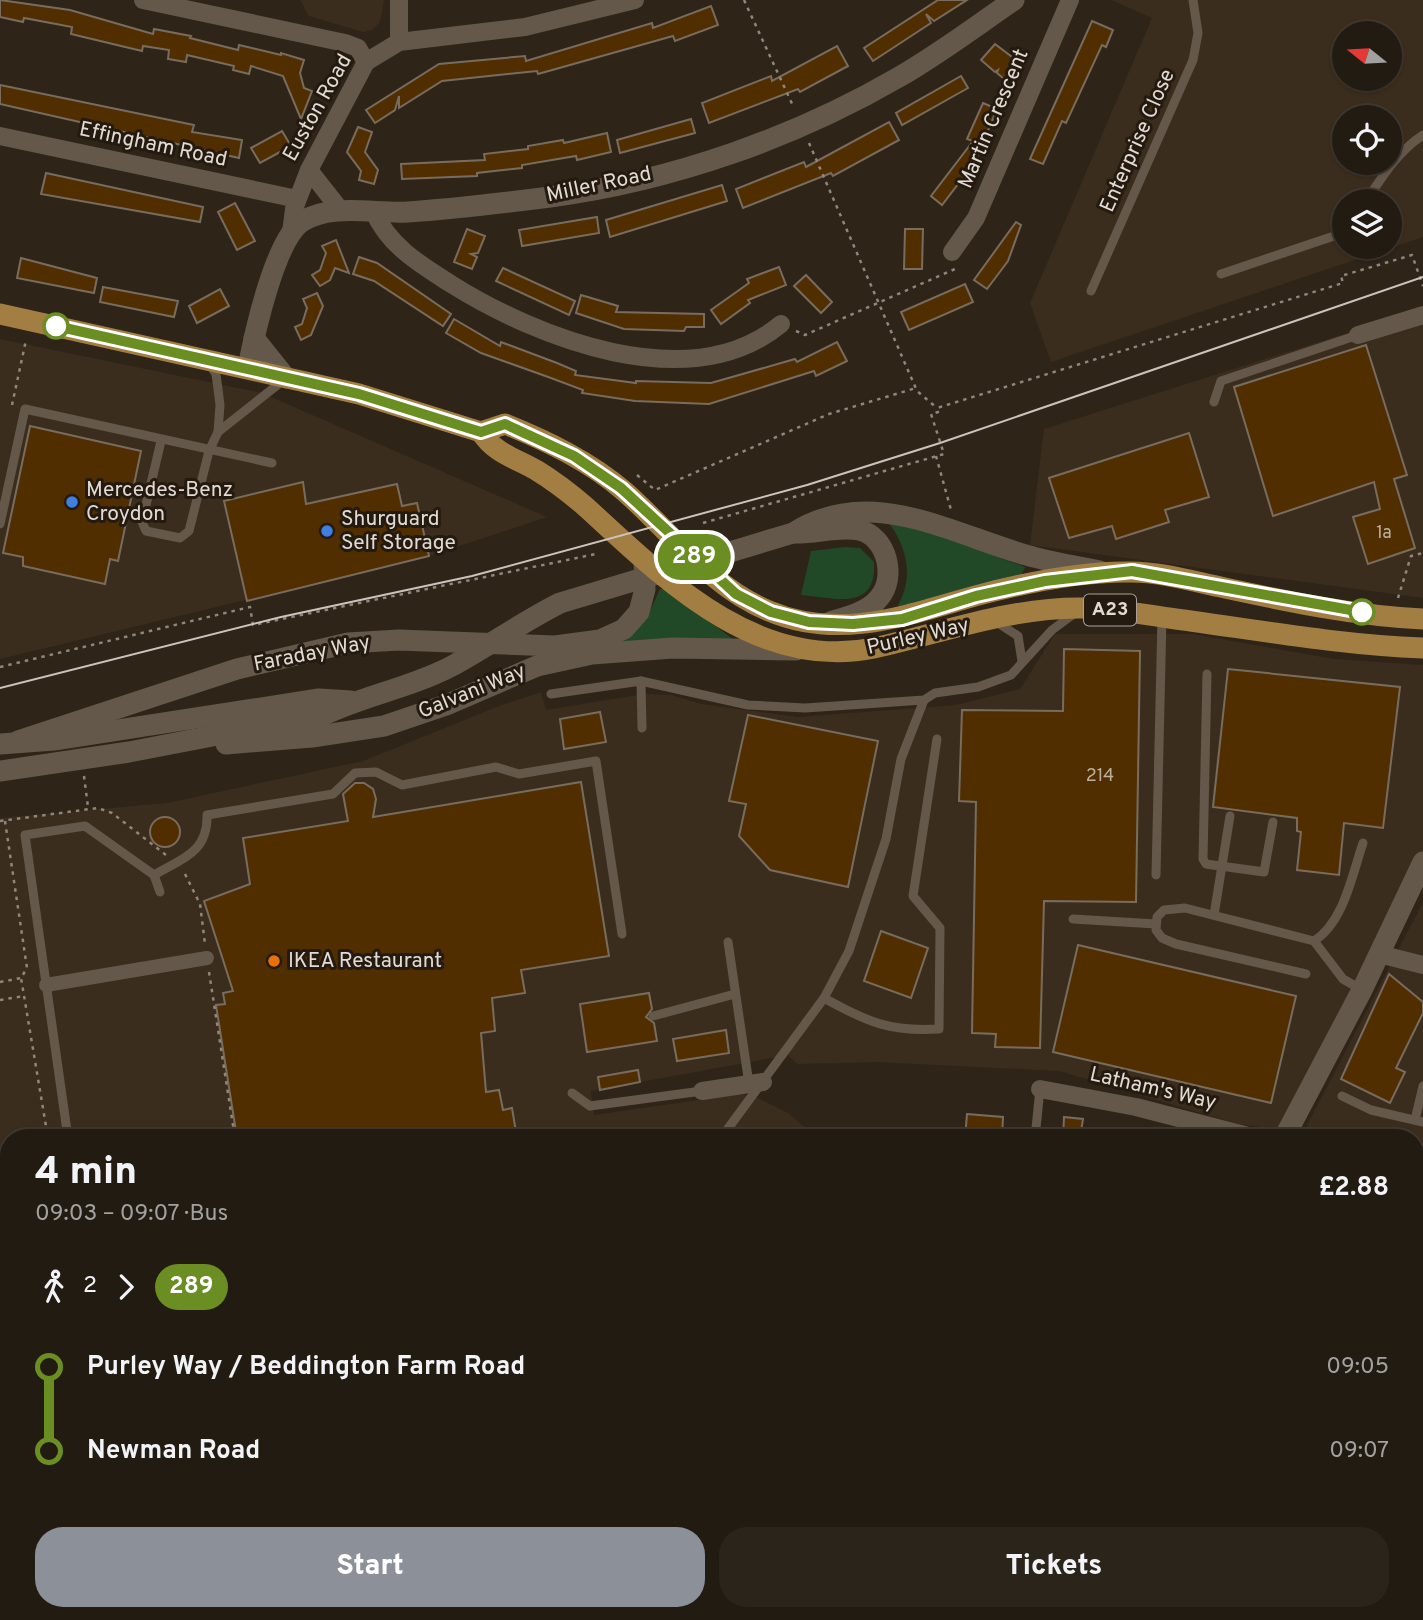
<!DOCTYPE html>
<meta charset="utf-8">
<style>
:root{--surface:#221b12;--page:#2a241b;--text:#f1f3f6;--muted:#a2a19f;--line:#3f3932;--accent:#8c9099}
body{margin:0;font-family:Overpass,sans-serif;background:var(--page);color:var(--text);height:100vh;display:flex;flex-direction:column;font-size:26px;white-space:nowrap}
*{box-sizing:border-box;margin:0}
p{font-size:23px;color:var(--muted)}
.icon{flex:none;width:38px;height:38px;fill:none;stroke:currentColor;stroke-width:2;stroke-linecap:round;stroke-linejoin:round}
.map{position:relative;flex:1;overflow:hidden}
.drawer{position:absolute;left:0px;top:1129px;width:1424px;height:492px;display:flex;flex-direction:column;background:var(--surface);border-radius:28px 28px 0 0;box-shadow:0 2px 5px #0004,0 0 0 2px var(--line)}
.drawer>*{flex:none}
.badge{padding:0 14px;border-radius:23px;font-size:24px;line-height:46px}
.needle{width:46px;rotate:288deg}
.fabs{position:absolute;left:1332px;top:21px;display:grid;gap:14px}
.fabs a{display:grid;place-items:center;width:70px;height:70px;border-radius:50%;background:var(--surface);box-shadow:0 2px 5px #0004,0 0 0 2px var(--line);font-size:35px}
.map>.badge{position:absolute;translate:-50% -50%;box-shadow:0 0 0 4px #fff}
.legs{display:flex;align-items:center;gap:10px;height:77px;padding:0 35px;font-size:23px}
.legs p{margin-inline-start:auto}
.overview{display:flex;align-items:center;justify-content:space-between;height:119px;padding:0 35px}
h1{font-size:38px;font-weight:800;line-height:52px}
.action{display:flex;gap:14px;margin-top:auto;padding:14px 35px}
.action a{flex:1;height:80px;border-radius:28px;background:var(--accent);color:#fff;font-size:28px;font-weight:800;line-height:80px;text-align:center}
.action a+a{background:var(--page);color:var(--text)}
ul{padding:0 35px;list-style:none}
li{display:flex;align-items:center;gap:24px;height:84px;font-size:26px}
li i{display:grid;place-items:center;width:10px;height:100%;margin:0 9px;background:currentColor}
li i::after{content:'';width:18px;height:18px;margin:-9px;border:5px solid;border-radius:50%;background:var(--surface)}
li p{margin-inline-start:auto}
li:first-child i{background:linear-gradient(#0000 50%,currentColor 0)}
li:last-child i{background:linear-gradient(currentColor 50%,#0000 0)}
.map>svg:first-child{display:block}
.built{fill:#3b2d1d;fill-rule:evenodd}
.green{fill:#214927}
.building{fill:#502e00;stroke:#786c5f;stroke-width:2}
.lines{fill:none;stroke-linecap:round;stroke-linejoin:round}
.path{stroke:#8f867d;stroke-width:2.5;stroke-dasharray:3.5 5;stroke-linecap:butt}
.service{stroke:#64584b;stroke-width:9}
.pedestrian{stroke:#64584b;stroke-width:14}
.minor{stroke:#64584b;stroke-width:18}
.tertiary{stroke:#64584b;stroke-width:21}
.trunk{stroke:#a37e42;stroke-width:21}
.tram{stroke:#cbc3bc;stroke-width:2}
.line-1-casing{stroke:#fff;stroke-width:16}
.line-1{stroke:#6b8e23;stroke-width:10}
.stop-1-dot{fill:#fff;stroke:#6b8e23;stroke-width:3.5}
.shop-dot{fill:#3f7fe0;stroke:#241a0f;stroke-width:2.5}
.food-dot{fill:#e8710a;stroke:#241a0f;stroke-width:2.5}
.labels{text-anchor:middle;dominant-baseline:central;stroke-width:6;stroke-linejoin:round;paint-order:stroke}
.number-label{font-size:18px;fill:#beb09f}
.shield{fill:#241a0f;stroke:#a9a199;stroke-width:2}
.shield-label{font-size:19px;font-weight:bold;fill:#e2dbd4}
.street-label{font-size:21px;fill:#e2dbd4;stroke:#241a0f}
.poi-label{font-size:21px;fill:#e2dbd4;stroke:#241a0f;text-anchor:start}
</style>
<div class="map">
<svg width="1423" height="1620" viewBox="0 0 1423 1620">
<rect width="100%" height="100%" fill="#2e2418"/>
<g class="built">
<polygon points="300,0 384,0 380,22 372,30 363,32 309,16"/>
<path d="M1111 0H1423V237L1051 362 1030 303 1152 18ZM1344 33H1390V79H1344ZM1344 117H1390V163H1344ZM1344 201H1390V247H1344Z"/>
<polygon points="1423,309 1423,598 1030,545 1044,429"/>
<polygon points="0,339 262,393 547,517 429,556 0,659"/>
<polygon points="1055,634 1193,634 1334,659 1423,665 1423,852 1283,1130 1238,1124 1059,1071 877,1062 797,1064 788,1055 591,1091 594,1115 740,1094 758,1098 788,1113 803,1126 827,1137 9,1138 9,1612 1031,1612 1027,1620 0,1620 0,818 167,803 363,761 499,706 541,692 546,710 644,694 672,695 701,704 798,717 956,705 1020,689"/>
<polygon points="1423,902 1423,1620 1061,1620 1065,1612 1416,1612 1416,1138 1301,1137"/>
</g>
<g class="green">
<path d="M889 523C933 525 978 552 1020 565L1025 567 1021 576 902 609 898 605C914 578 907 547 889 523Z"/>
<path d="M845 547 860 548 874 562C877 612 835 598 801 595L811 551Z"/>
<polygon points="660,589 665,589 733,639 608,645 646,620"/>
</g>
<g class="building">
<polygon points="0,0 70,10 153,34 154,29 191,36 190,38 238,50 239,45 281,55 281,53 304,60 300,73 304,88 312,91 301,119 283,76 251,66 249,74 233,70 234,66 187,55 186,62 168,59 169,50 143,46 142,51 71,34 72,27 24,18 23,22 0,17"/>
<polygon points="938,0 967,0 934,21 926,14 931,23 873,61 864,48"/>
<polygon points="711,6 718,25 675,41 673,36 538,74 537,71 442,81 399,108 399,96 395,110 375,123 366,110 439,64 525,56 526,61 652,23 653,28"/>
<polygon points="1092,21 1113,30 1106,47 1102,45 1066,123 1062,121 1043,164 1030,159"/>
<polygon points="995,44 1024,66 1009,83 997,73 998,70 995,72 981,60"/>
<polygon points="837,46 848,66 800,92 798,89 709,123 702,103 771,76 772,81"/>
<polygon points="961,76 968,88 902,125 896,113"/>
<polygon points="0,85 194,125 192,132 242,140 239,158 0,104"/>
<polygon points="983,103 997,109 975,162 942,205 931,196 973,141 967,139"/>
<polygon points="691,119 695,133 620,153 617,140"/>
<polygon points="889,122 899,140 833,176 831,173 743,208 736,189 804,162 806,167"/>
<polygon points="358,127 372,132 365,152 378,170 374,184 359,180 361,171 347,152"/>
<polygon points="282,131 291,146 260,163 251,148"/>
<polygon points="607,133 611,152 577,160 576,156 522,165 522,168 477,173 477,176 402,179 401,164 485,160 484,154 528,149 528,146 563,140 564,143"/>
<polygon points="46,173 203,207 200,222 41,194"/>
<polygon points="722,185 727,201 610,237 606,220"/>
<polygon points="235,203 255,241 237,250 218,212"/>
<polygon points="597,217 599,233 522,246 519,230"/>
<polygon points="1016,222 1021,225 1008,261 987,289 974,280"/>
<polygon points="467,229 485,236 478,253 471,254 477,257 472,269 454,262"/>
<polygon points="905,229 923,229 922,269 904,269"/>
<polygon points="336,240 349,273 335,268 330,280 320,286 312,275 320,270 326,253 322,246"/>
<polygon points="359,257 377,263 451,314 443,326 374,281 353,274"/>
<polygon points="21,258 97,278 94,293 17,278"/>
<polygon points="779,267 786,285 748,300 750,303 721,324 711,310 749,283 747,279"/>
<polygon points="503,268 575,301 569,315 496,281"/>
<polygon points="806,275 832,302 821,313 794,286"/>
<polygon points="965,284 973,302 909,330 901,312"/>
<polygon points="103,287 178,301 174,317 100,302"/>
<polygon points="220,289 229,306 197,323 189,306"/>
<polygon points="317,293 323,306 311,335 301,340 295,327 302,324 307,308 303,299"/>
<polygon points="581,295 618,306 616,312 704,314 704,327 686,327 684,331 624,329 576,313"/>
<polygon points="454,319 500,346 501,342 557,363 576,371 575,375 636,383 636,381 711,383 795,359 797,362 837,342 847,361 816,376 814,371 709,404 635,401 582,393 583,390 551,378 481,353 446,333"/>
<polygon points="1366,345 1407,475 1394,479 1415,548 1368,564 1353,517 1380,509 1374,482 1273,516 1234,387"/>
<polygon points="30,426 141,451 118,561 110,559 105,584 23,566 23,557 3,553"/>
<polygon points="1189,433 1209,497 1165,510 1169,522 1116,539 1112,526 1069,538 1049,478"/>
<polygon points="303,482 306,504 397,484 402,506 417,503 429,556 247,601 224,501"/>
<polygon points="1064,649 1140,651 1136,902 1044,901 1040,1048 995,1047 996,1034 972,1033 976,802 959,801 962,710 1063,711"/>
<polygon points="1228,669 1400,687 1383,828 1344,823 1339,875 1297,870 1301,832 1297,831 1297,818 1213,807"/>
<polygon points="600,712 606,742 564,749 560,719"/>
<polygon points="748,715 878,741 848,887 770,870 739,836 746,804 729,801"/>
<polygon points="581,782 609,956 521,970 525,993 492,998 495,1031 481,1033 486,1092 499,1090 503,1110 512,1108 517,1138 237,1138 216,1005 225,1004 223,993 233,991 204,901 250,884 243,838 348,821 343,794 355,783 364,783 373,789 376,799 373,817"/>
<circle cx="165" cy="832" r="15"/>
<polygon points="881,931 928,948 911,998 864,981"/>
<polygon points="1078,945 1296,996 1271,1103 1053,1052"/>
<polygon points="1389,974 1423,1002 1423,1013 1396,1068 1405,1072 1390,1103 1341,1079"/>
<polygon points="649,993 652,1009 646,1017 654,1023 657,1041 587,1052 580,1004"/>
<polygon points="726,1030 729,1053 677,1061 673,1039"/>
<polygon points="638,1070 640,1082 600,1090 598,1077"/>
<polygon points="967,1114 1003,1117 1002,1138 965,1138"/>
<polygon points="1064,1117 1083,1119 1080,1138 1063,1138"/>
</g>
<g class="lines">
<g class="path">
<polyline points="744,0 794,108"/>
<polyline points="809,143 917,391 937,408"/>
<polyline points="796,331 805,335 955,269"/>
<polyline points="12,405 26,340"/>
<polyline points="936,456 951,510"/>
<polyline points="637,475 655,490 829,414 916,388"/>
<polyline points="703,523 944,454 931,414 938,412 937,408 1343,283 1341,276 1412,255 1423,286"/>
<polyline points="1398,598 1411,556 1423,553"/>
<polyline points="0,667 250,607 253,625 596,554"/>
<polyline points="84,776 88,807"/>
<polyline points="0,821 98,808 112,813 166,855"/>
<polyline points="5,821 27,968 21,978 48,1138"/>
<polyline points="185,874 200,904 205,944"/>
<polyline points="209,972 235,1138"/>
<polyline points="0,982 21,978"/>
<polyline points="0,1000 24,996"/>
<polyline points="0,1315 9,1310"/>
<polyline points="0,1474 9,1473"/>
</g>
<g class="service">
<path d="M1366 201C1382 177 1398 151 1423 135"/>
<polyline points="1221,274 1337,235 1344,228"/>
<polyline points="1091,291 1193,60 1198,33 1193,0"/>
<polyline points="1214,402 1221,381 1358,335"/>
<polyline points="218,432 285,379"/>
<polyline points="161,441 142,522 146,531 180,538 189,531 209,451 218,432 220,405 216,374 209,363"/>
<polyline points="0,524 25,409 272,463"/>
<polyline points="998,623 1018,636 1022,661"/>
<polyline points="1207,674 1203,859 1206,864 1264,872 1273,822"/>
<polyline points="641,681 642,728"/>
<polyline points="551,694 641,681 748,705 805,708 924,700 935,693 978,687 1011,675 1052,630 1075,613"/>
<path d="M154 875C181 859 208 853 207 815L333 794 355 773 376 772 402 785 496 767 519 774 596 761 622 934"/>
<polyline points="1156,875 1162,618"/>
<polyline points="1214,915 1230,816"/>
<polyline points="1073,919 1156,924"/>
<path d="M1314 941C1344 922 1352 875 1363 843"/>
<polyline points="728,942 749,1084"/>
<polyline points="1306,974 1176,944 1162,938 1156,930 1157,917 1164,910 1185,908 1314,941 1343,979 1362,990"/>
<path d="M824 998C867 1022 890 1032 939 1029L940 928 913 896 937 739"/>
<polyline points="653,1016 735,994"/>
<polyline points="572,1093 590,1106 702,1091"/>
<polyline points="1342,1096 1371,1110 1423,1122"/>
<polyline points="1415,1120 1423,1086"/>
<polyline points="68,1138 25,835 85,826 154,875 160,892"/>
<polyline points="721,1138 824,998 849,951 886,839 901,759 924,700"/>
<polyline points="1035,1138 1040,1089"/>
<polyline points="0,1230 9,1236"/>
<polyline points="1416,1313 1423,1314"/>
<polyline points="787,1612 789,1620"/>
<polyline points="990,1620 995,1612"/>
<polyline points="1101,1620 1103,1612"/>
<polyline points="1278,1620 1279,1612"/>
<polyline points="1310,1620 1312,1612"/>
<polyline points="1345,1620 1347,1612"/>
</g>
<polyline class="pedestrian" points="46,985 207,958"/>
<g class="minor">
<polyline points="143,0 345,43 358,48 366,62"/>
<polyline points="399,0 399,42"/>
<polyline points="0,136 297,199"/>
<polyline points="309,170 342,212"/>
<path d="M374 212C389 246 421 265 451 284 537 338 690 399 781 324"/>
<polyline points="291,233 294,209 309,170 366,62 399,42 525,27 635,0"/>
<polyline points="952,252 976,218 1070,0"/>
<polyline points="1358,335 1423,315"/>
<polyline points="1379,954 1423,965"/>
<polyline points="1040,1089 1136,1107 1256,1138"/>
<polyline points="702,1091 763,1082"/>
<polyline points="0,1268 9,1274"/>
<polyline points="1416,1494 1423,1496"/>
</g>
<g class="tertiary">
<polyline points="254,338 286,378"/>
<path d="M248 368C254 336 275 238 303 221 332 203 375 214 408 212 455 209 503 203 550 197 671 181 794 138 899 77 939 54 976 26 1014 0"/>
<path d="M793 533C814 534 839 526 859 530 887 536 897 578 879 598 868 612 847 617 830 622"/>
<polyline points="18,741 237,669 348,643 399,640 555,646 600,640 624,629 639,612 645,589 644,562"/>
<polyline points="0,744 54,740 319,699 351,701"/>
<polyline points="226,744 312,737 384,726 446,705 537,666 592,654 673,648 796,650"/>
<path d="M0 771 129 752 326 714C367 695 412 687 452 666 489 646 522 622 560 603L793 533C870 484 949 533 1026 555 1050 562 1075 566 1100 571"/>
<polyline points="1284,1138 1362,990 1423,862"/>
<polyline points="1040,1620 1044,1612"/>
</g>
<g class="trunk">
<path d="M0 314 359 394 481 432 505 424C547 441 589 461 624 491 671 532 710 587 769 611 840 641 907 615 975 596 1024 583 1080 571 1131 572 1162 572 1195 582 1225 588 1290 602 1357 616 1423 619"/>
<path d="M481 432C494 453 515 458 536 470 554 481 571 494 587 508 665 580 758 672 874 648 942 633 1011 607 1082 608 1114 608 1145 615 1176 619 1258 630 1340 645 1423 648"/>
</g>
<polyline class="tram" points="0,688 281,617 472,576 807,485 940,443 1423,277"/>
</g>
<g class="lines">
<g class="line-1-casing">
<polyline id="line-1" points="56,326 359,394 481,432 505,424 574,456 621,488 736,594 771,612 809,622 853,624 902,619 976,596 1045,581 1132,571 1362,612"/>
</g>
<use href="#line-1" class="line-1"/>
</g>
<g class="stop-1-dot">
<circle cx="56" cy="326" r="12"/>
<circle cx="1362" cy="612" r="12"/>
</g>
<g class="shop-dot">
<circle cx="72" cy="502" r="7"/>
<circle cx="327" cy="531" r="7"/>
</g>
<circle class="food-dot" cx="274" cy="961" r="7"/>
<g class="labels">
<g class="number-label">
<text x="1384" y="533">1a</text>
<text x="1100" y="776">214</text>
</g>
<rect class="shield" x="1084" y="594.5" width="52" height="31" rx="5"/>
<g class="shield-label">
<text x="1110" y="610">A23</text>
</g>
<g class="street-label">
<text transform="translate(318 108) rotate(-61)">Euston Road</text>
<text transform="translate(994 119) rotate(-67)">Martin Crescent</text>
<text transform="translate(1138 141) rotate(-66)">Enterprise Close</text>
<text transform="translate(153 145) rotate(12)">Effingham Road</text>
<text transform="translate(599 185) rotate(-12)">Miller Road</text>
<text transform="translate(918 637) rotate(-13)">Purley Way</text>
<text transform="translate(312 654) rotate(-11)">Faraday Way</text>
<text transform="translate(472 692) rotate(-22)">Galvani Way</text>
<text transform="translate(1153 1089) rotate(13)">Latham's Way</text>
</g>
<g class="poi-label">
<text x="86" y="490">Mercedes-Benz<tspan x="86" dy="24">Croydon</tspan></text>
<text x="341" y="519">Shurguard<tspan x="341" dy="24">Self Storage</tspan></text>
<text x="288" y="961">IKEA Restaurant</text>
</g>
</g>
</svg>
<div class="fabs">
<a><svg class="needle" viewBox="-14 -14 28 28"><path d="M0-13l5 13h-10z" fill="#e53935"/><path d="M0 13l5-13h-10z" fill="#a2a19f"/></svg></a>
<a><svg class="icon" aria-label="locate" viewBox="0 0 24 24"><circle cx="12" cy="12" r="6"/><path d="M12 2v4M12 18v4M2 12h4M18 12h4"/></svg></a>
<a><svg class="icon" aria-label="layers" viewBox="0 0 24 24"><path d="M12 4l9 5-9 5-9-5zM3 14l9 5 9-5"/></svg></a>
</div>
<b class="badge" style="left:694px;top:557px;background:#6b8e23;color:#fff">289</b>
<section class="drawer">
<div class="overview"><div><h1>4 min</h1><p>09:03 – 09:07 · Bus</p></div><b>£2.88</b></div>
<div class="legs"><svg class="icon" aria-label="walk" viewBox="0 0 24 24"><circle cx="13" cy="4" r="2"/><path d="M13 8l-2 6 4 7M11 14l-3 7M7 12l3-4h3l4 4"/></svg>2<svg class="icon" aria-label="forward" viewBox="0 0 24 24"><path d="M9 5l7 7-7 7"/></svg><b class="badge" style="background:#6b8e23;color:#fff">289</b></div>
<ul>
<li><i style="color:#6b8e23"></i><b>Purley Way / Beddington Farm Road</b><p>09:05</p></li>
<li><i style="color:#6b8e23"></i><b>Newman Road</b><p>09:07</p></li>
</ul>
<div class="action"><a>Start</a><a>Tickets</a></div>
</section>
</div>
